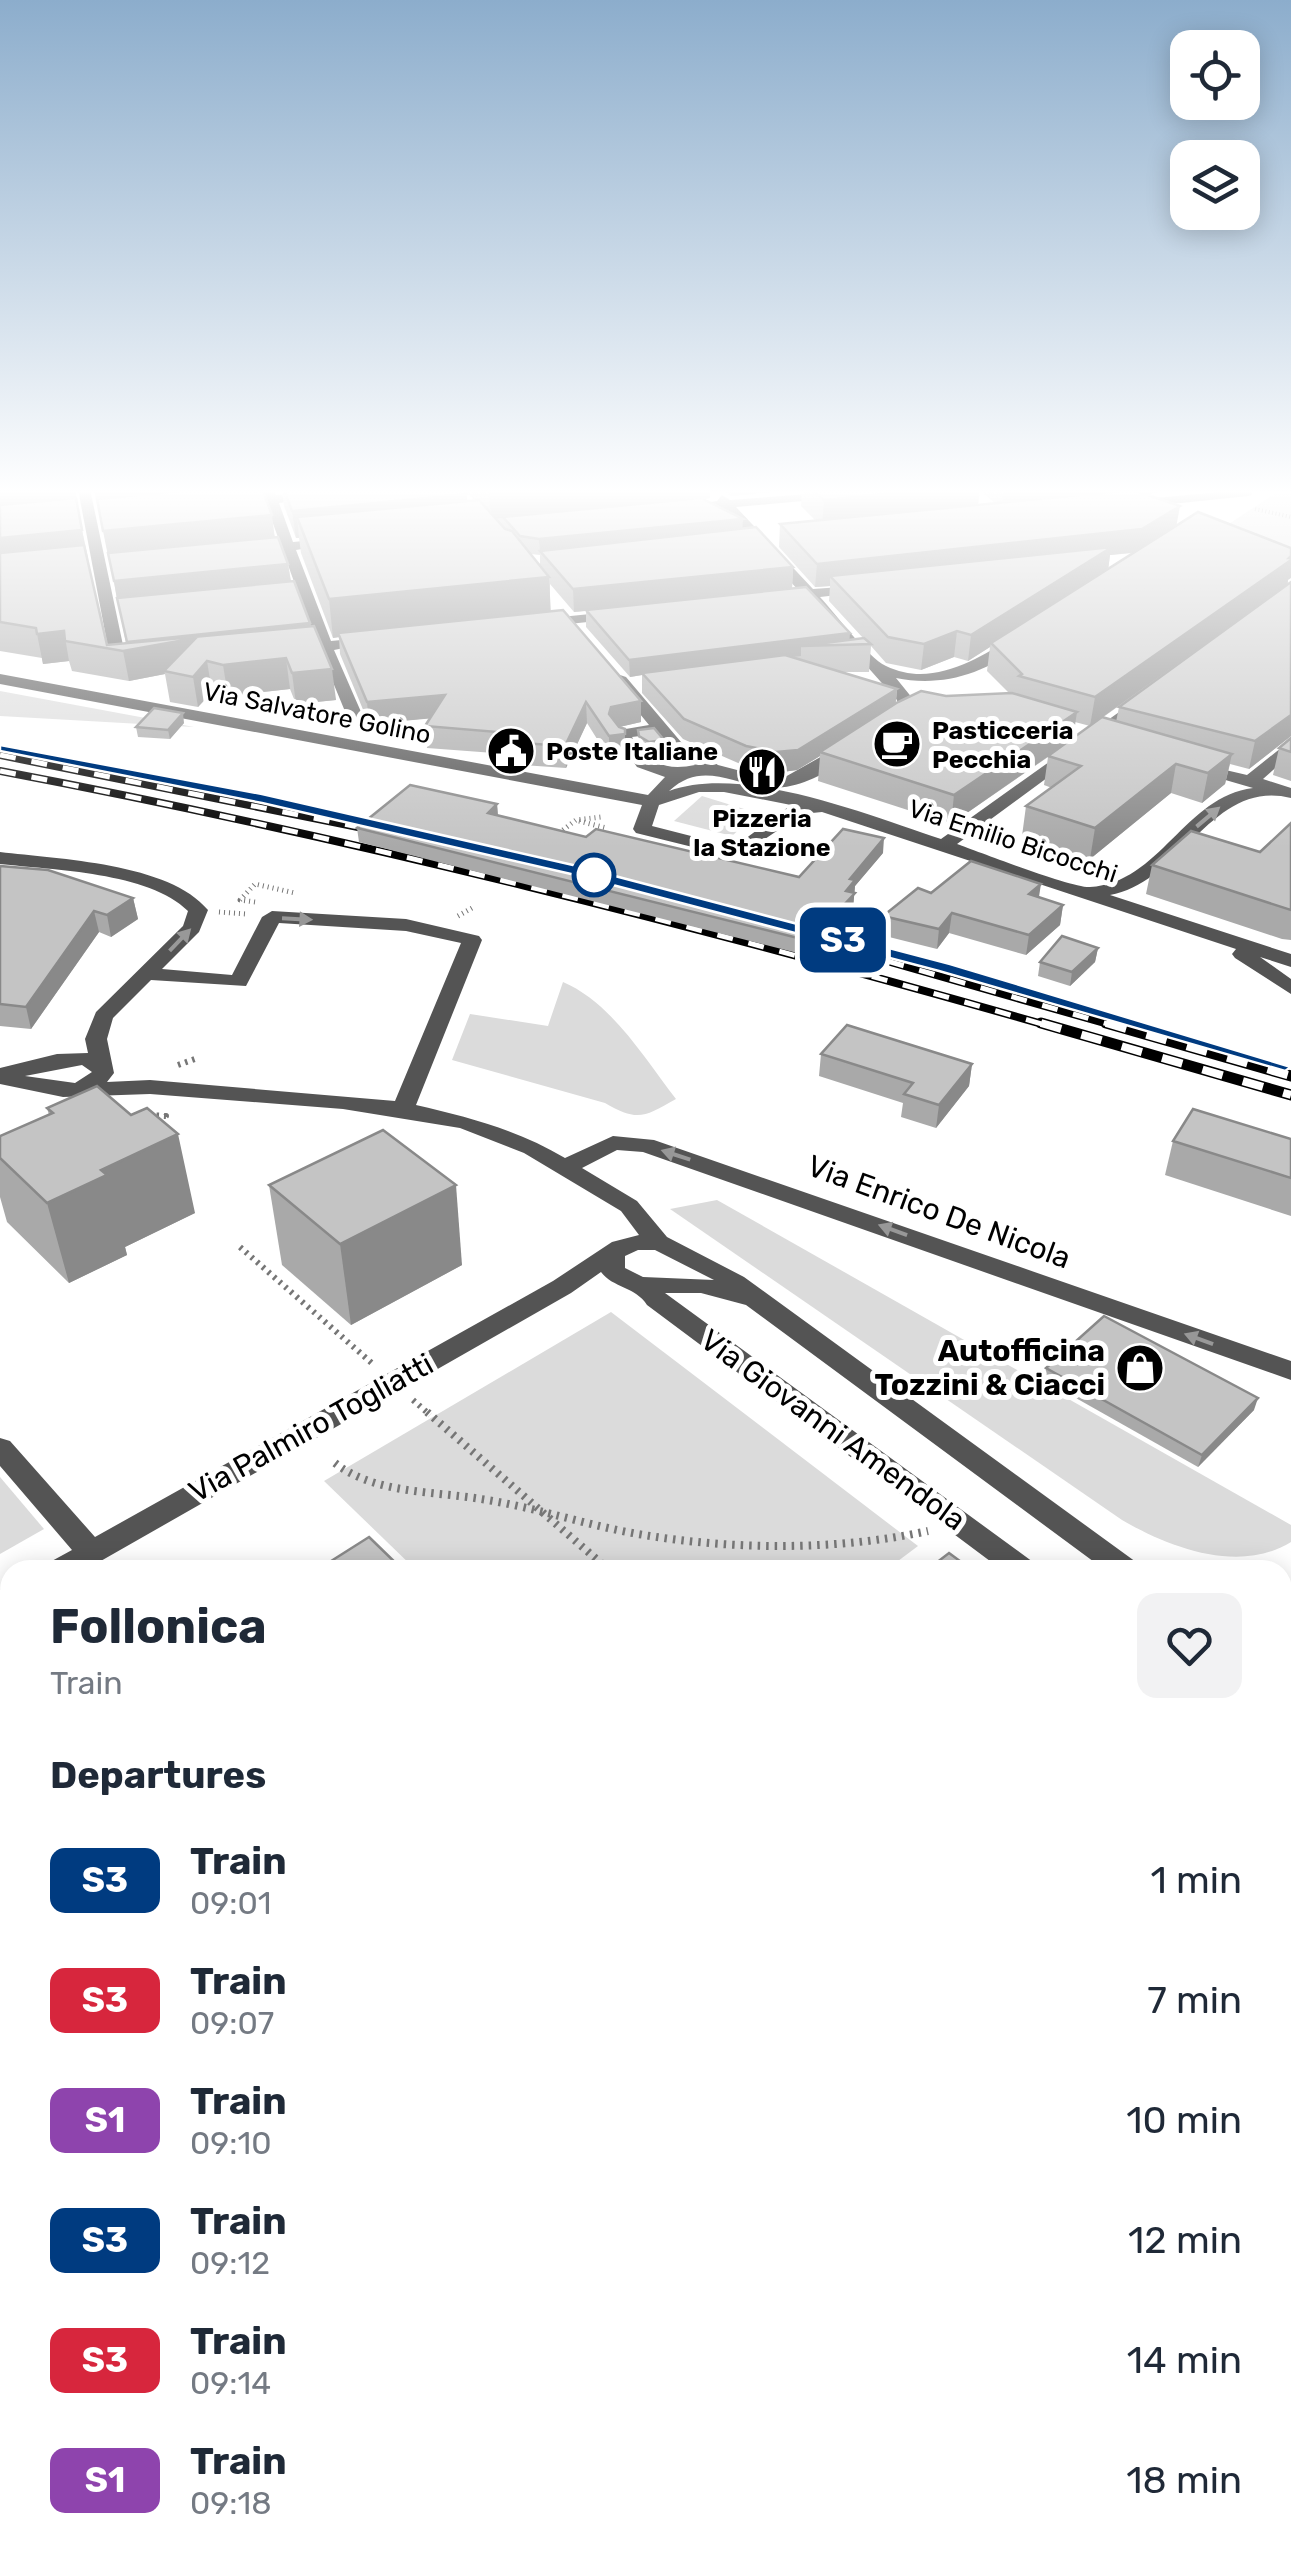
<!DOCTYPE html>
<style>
:root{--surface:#fff;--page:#f2f2f3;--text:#1f2937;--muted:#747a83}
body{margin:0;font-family:Rubik,sans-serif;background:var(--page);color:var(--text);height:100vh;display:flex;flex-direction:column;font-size:38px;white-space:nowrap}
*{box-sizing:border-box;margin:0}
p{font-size:32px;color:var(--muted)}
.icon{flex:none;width:55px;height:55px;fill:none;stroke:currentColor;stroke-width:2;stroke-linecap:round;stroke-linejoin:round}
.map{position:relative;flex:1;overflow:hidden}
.sheet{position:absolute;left:0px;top:1560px;width:1292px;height:1002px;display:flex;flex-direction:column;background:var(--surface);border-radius:30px 30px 0 0;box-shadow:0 5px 25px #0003}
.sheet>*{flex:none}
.badge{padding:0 20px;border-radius:15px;font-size:35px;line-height:65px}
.controls{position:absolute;left:1170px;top:30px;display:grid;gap:20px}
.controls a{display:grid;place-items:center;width:90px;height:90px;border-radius:20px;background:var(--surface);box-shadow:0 5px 25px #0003;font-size:50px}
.map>.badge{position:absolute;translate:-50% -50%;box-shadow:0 0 0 5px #fff}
h2{padding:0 50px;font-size:38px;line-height:90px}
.round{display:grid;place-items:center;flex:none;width:105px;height:105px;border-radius:20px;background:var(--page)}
.summary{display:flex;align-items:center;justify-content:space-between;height:170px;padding:0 50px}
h1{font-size:48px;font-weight:700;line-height:75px}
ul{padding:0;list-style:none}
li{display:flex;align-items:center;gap:30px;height:120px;padding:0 50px}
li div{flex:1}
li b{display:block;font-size:38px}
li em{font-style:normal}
li .badge{min-width:110px;font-weight:700;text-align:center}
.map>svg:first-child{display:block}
.green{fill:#dbdbdb}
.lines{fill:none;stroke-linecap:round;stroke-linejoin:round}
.path-far4{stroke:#767676;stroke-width:4;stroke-dasharray:1 2.5;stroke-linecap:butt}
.path-far3{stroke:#767676;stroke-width:5;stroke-dasharray:1 4;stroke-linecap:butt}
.path-far2{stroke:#767676;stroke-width:6;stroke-dasharray:2.5 5;stroke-linecap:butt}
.path-far1{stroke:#767676;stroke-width:8;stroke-dasharray:2.5 6;stroke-linecap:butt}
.path{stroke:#767676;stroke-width:10;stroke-dasharray:4 8;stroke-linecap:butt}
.minor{fill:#545454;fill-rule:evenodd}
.rail-far1-casing{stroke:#000;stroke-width:8}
.rail-casing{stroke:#000;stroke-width:11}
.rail-far1{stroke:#fff;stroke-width:5;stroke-dasharray:16;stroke-linecap:butt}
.rail{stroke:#fff;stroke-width:8;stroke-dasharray:21;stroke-linecap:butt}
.wall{fill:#a9a9a9;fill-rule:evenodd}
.shaded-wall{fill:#898989}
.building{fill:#c4c4c4;stroke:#898989;stroke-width:2.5}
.oneway{fill:#989898}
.line{fill:#003b80;stroke:#fff;stroke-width:2.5}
.stop-dot{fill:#fff;stroke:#003b80;stroke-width:5}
.labels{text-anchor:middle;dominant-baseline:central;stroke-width:10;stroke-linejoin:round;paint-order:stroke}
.far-street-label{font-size:25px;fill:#000;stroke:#fff}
.far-poi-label{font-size:25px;font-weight:bold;fill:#000;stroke:#fff;text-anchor:start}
.street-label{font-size:30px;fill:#000;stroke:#fff}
.poi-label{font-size:30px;font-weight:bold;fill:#000;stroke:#fff;text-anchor:end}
</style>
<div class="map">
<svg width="1291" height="2562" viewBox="0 0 1291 2562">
<rect width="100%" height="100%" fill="#fff"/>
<g class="green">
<polygon points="1282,489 1291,489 1291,561 1218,531"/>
<polygon points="0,691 194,727 0,716"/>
<polygon points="702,796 757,813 732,836 674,821"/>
<path d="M563 982C612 1003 644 1058 676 1099 644 1117 638 1122 605 1103L452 1060 470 1014 548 1026Z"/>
<path d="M717 1200 1291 1525V1542C1240 1574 1170 1548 1122 1520L670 1209Z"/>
<polygon points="611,1312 918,1546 886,1570 416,1570 324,1481"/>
<polygon points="0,1477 44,1529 0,1554"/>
<polygon points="10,1923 10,2552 519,2553 509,2562 0,2562 0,1929"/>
<polygon points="1291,2012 1291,2174 1283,2167 1282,2021"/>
</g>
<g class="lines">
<polyline class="path-far4" points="1255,509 1291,517"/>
<g class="path-far3">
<polyline points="579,821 606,828"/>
<polyline points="559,833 576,820 601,817"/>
<polyline points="255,902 240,900 255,884 295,893"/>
<polyline points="219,912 246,914"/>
<polyline points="458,916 472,908"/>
</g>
<g class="path-far2">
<polyline points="178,1065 195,1059"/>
<polyline points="149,1115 166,1116 159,1124"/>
<polyline points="240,1247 374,1365"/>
<polyline points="413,1400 430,1415"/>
</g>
<g class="path-far1">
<polyline points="427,1412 609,1570"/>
<path d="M335 1463C374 1494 434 1491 481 1499 534 1507 586 1525 638 1534 731 1550 836 1551 928 1531"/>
</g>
<g class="path">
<polyline points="1282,2231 1291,2239"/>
<polyline points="577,2562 586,2552"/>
</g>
<g class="minor">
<polygon points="78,489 90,489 127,664 133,665 133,671 120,674 112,669"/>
<polygon points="261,489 273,489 276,495 391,489 279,503 293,542 335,538 342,542 296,550 331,641 372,637 379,641 334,650 365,721 363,724 349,721 320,651 292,655 284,650 316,643 283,551 250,554 243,550 280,543 266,504 236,507 230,503 263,497"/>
<polygon points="1252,489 1252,495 1248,496 1133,508 1127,504 1133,500"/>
<path d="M808 494 809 497 803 501 736 507 813 589 869 585V591L864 592 820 597C836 614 867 657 886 666 931 688 976 660 1013 637L1025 640C991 673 942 688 896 678L913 699 912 715H900L897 700 806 598 774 600V594L799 591 723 508 683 512 677 508 717 501 722 495 730 500Z"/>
<polygon points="620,611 625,612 625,618 541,627 534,623 541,619"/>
<path d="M0 674 648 795 665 777 637 767 628 754 630 750H642C656 768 675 769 695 765L669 750 656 734 632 737 636 743 628 748 614 737V731L649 725 612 680 620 675 626 677 681 742 718 765 760 776 785 777 840 746 854 750C833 772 795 792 764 787 727 782 701 762 669 791 743 764 868 815 941 839L1143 695 1151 700 1149 703 957 844C982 853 1072 888 1090 887 1160 883 1185 796 1253 788L1191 770V762L1247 775 1291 740V754L1263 779 1291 788V798C1212 778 1181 883 1110 895L1291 954V967L1260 957 1291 979V994L1235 958 1232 954 1236 949 822 812 802 814 737 858 636 833 633 829 642 805 0 684ZM699 792H724L791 805 734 847 652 826 659 805Z"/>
<path d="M0 852C58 859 170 863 208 910L199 932 162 969 232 975 262 917 272 911 406 919 479 936 482 940 416 1105C468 1117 518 1130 565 1158L613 1136 654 1140 1291 1361V1380L643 1152 617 1150 582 1168 637 1201 667 1237 744 1277 1136 1562 1141 1570H1105L746 1305 701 1293H665L1033 1562 1038 1570H1002L647 1305C636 1287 613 1288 601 1272L571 1293 85 1570H45L50 1562 72 1550 0 1466V1438L10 1441 95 1537 553 1281 612 1242 639 1235 621 1211 524 1153 460 1128 343 1109 150 1094 63 1097 0 1084V1068L57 1054 88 1053 85 1039 96 1012 183 926 188 911C149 872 53 870 0 864ZM279 923 406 931 461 943 395 1101 150 1080 107 1082 114 1073 107 1039 113 1018 151 980 246 986ZM82 1065 92 1072 75 1083 25 1076ZM638 1250H655L714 1280 643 1277 625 1268V1256Z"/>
<polygon points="1291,1585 1291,1610 1282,1613 1282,1588"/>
<polygon points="10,1586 10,1613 0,1616 0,1589"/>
<polygon points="1282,1760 1291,1763 1291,1796 1282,1793"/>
<polygon points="1291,1874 1291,1910 1282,1914 1282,1878"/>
<polygon points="652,2552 702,2552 698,2562 648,2562"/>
<polygon points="902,2552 951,2552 955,2562 906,2562"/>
</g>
<g class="rail-far1-casing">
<g id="rail-far1">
<polyline points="0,755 383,832"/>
<path d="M0 771C355 838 703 927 1049 1026"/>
<polyline points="796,935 1115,1026"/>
</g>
</g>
<g class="rail-casing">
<g id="rail">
<polyline points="1041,1023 1291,1095"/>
<polyline points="1106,1023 1291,1076"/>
</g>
</g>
<use href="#rail-far1" class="rail-far1"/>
<use href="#rail" class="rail"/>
</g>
<g class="wall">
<polygon points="0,489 75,489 87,558 107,645 126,643 99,508 93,489 262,489 275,537 288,564 291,581 310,623 336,700 296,704 290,689 228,696 212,692 198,707 170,702 165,674 129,681 72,671 69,661 43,664 42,658 0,651"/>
<path d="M277 489H463L467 501 474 500 464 489H714L710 492V498L702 499 793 567 792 589 849 640 863 638 829 601 830 586 815 587 779 547 780 524 816 521 801 506 802 490 731 496 721 489H1171L1147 495 1176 526 1288 580 1291 736 1249 769 1230 764 1225 784 1202 803 1171 793 1090 859 1022 836 1026 806 1052 788 1044 785 1048 757 951 824 818 781 820 756 797 770 775 773 745 766 683 739 642 693V675L630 677 586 627V611L574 612 550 584V611L641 701V722L619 727 625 756 609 758 587 723 566 768 495 763 494 753 427 748 425 726 430 718 369 724 340 654 339 637 333 638 301 553 299 538H296L284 506 282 491H278ZM980 490 984 494 995 503 978 505ZM1133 553 1108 569 1110 555ZM531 554 540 555V565ZM1287 585 1119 707 1116 722 1102 718ZM871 646 886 663 921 670 954 657 968 661 990 647 987 671 1009 693 946 696 896 703 897 689 841 672H869ZM1075 722 1090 726 1073 738Z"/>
<polygon points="184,723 170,739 138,737 136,727"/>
<polygon points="638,730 664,740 664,750 649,752 639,746"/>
<polygon points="1291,738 1291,781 1273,775 1279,748"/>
<polygon points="497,804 498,815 586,837 799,877 883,853 855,886 853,908 809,956 359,842 357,828"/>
<polygon points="1291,823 1291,940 1282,939 1146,894 1152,865 1260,852"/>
<polygon points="0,866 133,898 138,919 111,937 99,932 31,1029 0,1026"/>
<polygon points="931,893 1039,897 1063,905 1060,925 1026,955 949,933 937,949 881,935 883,916"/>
<polygon points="1098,948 1095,962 1070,986 1038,976 1040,962"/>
<polygon points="821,1054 972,1064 969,1086 936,1128 901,1117 903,1103 819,1076"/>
<polygon points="47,1108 195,1213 125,1247 127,1255 69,1283 7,1222 0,1197 0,1136 49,1115"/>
<polygon points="1291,1139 1291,1216 1165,1175 1173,1141"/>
<polygon points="269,1185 462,1265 351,1325 282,1265"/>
<polygon points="1046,1368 1254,1410 1198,1467 1044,1380"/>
<polygon points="1140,2552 1282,2552 1286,2562 1149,2562"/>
</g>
<g class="shaded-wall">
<polygon points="13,489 75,489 78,510 0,518 0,491"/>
<polygon points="94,489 260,489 98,508"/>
<polygon points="520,489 710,489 710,498 491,519 489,492"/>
<polygon points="731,489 802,489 731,496"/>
<polygon points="932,489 980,489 977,511 822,527 824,500"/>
<polygon points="1004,489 1171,489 1142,496 1001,509"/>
<polygon points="467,494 468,521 297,517 299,538 296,538 292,511"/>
<polygon points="1180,506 1176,528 1138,552 1110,555 1108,571 991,643 990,647 968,661 971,635 830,576 830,586 815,587 817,564"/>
<polygon points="272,515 275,540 108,556 103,531"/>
<polygon points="743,519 742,535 540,551 539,539"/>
<polygon points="82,530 88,558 0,566 0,538"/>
<polygon points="1291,556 1291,578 1288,580 1287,585 1090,726 1095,697"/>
<polygon points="288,564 291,583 117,600 114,581"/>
<polygon points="793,567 792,589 574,612 573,589"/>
<polygon points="549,577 551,615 338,633 339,637 333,638 329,599"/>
<polygon points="310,623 312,641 207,661 212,692 198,707 193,677 164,671 165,674 129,681 123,651 127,642"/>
<polygon points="64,631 69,661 43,664 37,634"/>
<polygon points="957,631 954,657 921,670 924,644"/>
<polygon points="850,633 849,645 801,646 801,656 644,675 642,673 642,675 630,677 629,660"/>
<polygon points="286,658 290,689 228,696 223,665"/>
<polygon points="332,669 336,700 296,704 292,673"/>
<polygon points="897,689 895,709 820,752 820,756 797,770 775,773 776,752"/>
<polygon points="445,695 446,717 369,724 367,702"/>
<polygon points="641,701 641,722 611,729 625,729 625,756 609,758 609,714 611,707"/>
<polygon points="586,702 587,723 566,768 565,746"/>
<polygon points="1077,712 1073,739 951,824 954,795"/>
<polygon points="183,713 184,723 170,739 168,730"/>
<polygon points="1291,715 1291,736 1249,769 1255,741"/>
<polygon points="664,740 664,750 649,752 649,742"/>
<polygon points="1232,754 1225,784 1202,803 1208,773"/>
<polygon points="1176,764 1171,793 1090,859 1095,828"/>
<polygon points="497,804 498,818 488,813"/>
<polygon points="884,838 883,853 855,886 853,908 809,956 810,941 850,879"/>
<polygon points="1041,884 1038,903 1029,894"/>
<polygon points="133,898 138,919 111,937 107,915"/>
<polygon points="1063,905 1060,925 1026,955 1029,935"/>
<polygon points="94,911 99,932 31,1029 26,1007"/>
<polygon points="952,913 949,933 937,949 939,929"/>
<polygon points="1098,948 1095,962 1070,986 1072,972"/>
<polygon points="972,1064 969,1086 936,1128 939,1105"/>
<polygon points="178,1134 195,1213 125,1247 127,1255 69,1283 47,1203 101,1170"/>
<polygon points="456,1185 462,1265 351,1325 340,1244"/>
<polygon points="1258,1398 1254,1410 1198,1467 1202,1455"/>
<polygon points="7,1776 10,1784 10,1875 0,1882 0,1781"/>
<polygon points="185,2552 207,2552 212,2562 174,2562"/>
</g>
<g class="building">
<polygon points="201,489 262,489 272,515 103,531 97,499"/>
<polygon points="284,489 463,489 467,494 292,511"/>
<polygon points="486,489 520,489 489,492"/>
<polygon points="812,489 932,489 824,500"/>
<polygon points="1133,490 1180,506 1142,529 817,564 780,524"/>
<polygon points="76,498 82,530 0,538 0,505"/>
<polygon points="701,498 743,519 539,539 520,536 503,517"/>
<polygon points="479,500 505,529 512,531 549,577 329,599 297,517"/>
<polygon points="1198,512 1291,548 1291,556 1289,558 1291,558 1291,560 1095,697 1019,676 1022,674 991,643"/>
<polygon points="756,527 793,567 573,589 540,551"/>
<polygon points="278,537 288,564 114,581 108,553"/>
<polygon points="84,545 107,645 314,626 332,669 292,673 286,658 223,665 207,661 193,677 164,671 196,638 123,651 65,641 64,631 37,634 36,628 0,622 0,553"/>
<polygon points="1112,547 971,635 957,631 924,644 888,637 830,576"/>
<polygon points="294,581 310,623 127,642 117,598"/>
<polygon points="1291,582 1291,715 1255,741 1119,707"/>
<polygon points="806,587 850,633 629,660 586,610"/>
<polygon points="563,610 641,701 611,707 609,714 619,727 625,729 625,734 609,736 586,702 565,746 494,741 498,732 425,726 445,695 367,702 338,633"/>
<polygon points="864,638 871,644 801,646"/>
<polygon points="785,655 897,689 798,750 776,752 746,746 684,719 642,673"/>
<polygon points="921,691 946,696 1012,693 1077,712 954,795 820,752 898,702"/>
<polygon points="154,708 183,713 168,730 136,727"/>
<polygon points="1102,717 1232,754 1208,773 1176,764 1095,828 1026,806 1081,766 1048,756"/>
<polygon points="654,728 664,740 649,742 639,736 638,730"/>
<polygon points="1291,738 1291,752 1279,748"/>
<polygon points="410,785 497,804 488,813 586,837 596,829 799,877 843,829 884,838 850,879 855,880 846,891 855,893 810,941 357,828"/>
<polygon points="1291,823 1291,910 1152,865 1191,831 1260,852"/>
<polygon points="971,861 1041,884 1029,894 1063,905 1029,935 952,913 939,929 883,916 918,888 931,893"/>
<polygon points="0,866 48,870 133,898 107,915 94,911 26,1007 0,1004"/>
<polygon points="1062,936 1098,948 1072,972 1040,962"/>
<polygon points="847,1025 972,1064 939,1105 904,1094 913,1083 821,1054"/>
<polygon points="97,1086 131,1115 147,1108 178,1134 101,1170 107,1175 47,1203 0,1158 0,1136 53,1113 47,1108"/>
<polygon points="1193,1109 1291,1139 1291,1178 1173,1141"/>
<polygon points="383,1130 456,1185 340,1244 269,1185"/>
<polygon points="1104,1316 1258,1398 1202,1455 1046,1368"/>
<polygon points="369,1537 403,1570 317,1570"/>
<polygon points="949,1553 972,1570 927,1570"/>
<polygon points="0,1715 10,1728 10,1780 7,1776 0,1781"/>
<polygon points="0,2211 10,2228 10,2552 185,2552 174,2562 0,2562"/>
<polygon points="1282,2272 1291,2280 1291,2555 1286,2562 1241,2562 1232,2552 1282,2552"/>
</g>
<defs><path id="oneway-solid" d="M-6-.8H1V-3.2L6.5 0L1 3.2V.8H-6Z" transform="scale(2.5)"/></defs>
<g class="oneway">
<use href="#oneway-solid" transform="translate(1208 817) rotate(-40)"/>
<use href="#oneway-solid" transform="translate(297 919) rotate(3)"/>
<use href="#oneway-solid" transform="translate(180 940) rotate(-46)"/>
<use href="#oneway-solid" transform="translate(676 1155) rotate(-162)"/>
<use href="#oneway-solid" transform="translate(893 1230) rotate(-160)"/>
<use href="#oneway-solid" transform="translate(1199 1339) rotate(-160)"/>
</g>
<linearGradient id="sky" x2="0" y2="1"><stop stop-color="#8cadcc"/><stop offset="0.58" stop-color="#fff"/><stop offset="1" stop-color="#fff" stop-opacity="0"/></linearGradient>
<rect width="1291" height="848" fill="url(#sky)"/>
<polygon class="line" points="0,745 262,794 573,865 950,964 1291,1067 1285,1071 939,971 571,874 262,803 0,751"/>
<defs>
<g id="cafe-disc" transform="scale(2.5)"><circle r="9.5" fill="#000" stroke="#fff"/><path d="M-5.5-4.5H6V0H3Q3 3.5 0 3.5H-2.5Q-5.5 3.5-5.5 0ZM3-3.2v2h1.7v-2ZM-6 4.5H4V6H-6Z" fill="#fff"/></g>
<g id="civic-disc" transform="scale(2.5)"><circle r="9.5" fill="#000" stroke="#fff"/><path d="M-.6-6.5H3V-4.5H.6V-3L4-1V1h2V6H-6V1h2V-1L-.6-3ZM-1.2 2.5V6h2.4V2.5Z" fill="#fff"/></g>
<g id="restaurant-disc" transform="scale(2.5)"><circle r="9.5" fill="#000" stroke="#fff"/><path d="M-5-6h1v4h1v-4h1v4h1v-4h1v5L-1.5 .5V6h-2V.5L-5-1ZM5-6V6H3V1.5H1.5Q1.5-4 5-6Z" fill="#fff"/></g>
<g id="shop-disc" transform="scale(2.5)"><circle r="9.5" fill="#000" stroke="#fff"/><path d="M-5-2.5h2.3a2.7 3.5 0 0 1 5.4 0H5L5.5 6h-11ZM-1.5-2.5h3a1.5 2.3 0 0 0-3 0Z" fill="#fff"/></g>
</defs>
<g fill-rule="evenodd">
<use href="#cafe-disc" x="897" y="744"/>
<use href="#civic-disc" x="511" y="751"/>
<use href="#restaurant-disc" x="762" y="772"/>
<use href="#shop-disc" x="1140" y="1368"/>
</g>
<circle class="stop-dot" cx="594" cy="875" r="20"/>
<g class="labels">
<g class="far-street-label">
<text transform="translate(317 713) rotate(11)">Via Salvatore Golino</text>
<text transform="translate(1013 841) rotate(18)">Via Emilio Bicocchi</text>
</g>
<g class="far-poi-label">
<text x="932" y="730">Pasticceria<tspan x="932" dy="29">Pecchia</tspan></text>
<text x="546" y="751">Poste Italiane</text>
<text x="762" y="818" text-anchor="middle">Pizzeria<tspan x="762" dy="29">la Stazione</tspan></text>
</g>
<g class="street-label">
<text transform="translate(939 1212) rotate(20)">Via Enrico De Nicola</text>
<text transform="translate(311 1428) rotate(-29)">Via Palmiro Togliatti</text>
<text transform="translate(833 1430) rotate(36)">Via Giovanni Amendola</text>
</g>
<g class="poi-label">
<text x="1105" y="1351">Autofficina<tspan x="1105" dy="34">Tozzini &amp; Ciacci</tspan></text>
</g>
</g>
</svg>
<div class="controls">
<a><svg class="icon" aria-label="locate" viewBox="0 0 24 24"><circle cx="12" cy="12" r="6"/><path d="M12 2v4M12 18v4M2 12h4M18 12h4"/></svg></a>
<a><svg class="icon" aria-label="layers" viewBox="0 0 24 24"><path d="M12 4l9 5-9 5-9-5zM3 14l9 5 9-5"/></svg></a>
</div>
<b class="badge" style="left:843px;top:940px;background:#003b80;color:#fff">S3</b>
<section class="sheet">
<div class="summary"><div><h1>Follonica</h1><p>Train</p></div><a class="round"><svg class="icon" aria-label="heart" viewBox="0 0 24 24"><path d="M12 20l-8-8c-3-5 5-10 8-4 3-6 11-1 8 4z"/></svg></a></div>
<h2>Departures</h2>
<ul>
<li><span class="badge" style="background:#003b80;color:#fff">S3</span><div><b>Train</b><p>09:01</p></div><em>1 min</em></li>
<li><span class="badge" style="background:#d7263d;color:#fff">S3</span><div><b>Train</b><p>09:07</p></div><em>7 min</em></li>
<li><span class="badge" style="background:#8e44ad;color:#fff">S1</span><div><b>Train</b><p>09:10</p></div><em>10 min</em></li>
<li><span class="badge" style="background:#003b80;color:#fff">S3</span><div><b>Train</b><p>09:12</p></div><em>12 min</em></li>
<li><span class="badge" style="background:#d7263d;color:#fff">S3</span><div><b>Train</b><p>09:14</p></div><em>14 min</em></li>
<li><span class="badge" style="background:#8e44ad;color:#fff">S1</span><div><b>Train</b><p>09:18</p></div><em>18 min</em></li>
</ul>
</section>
</div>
